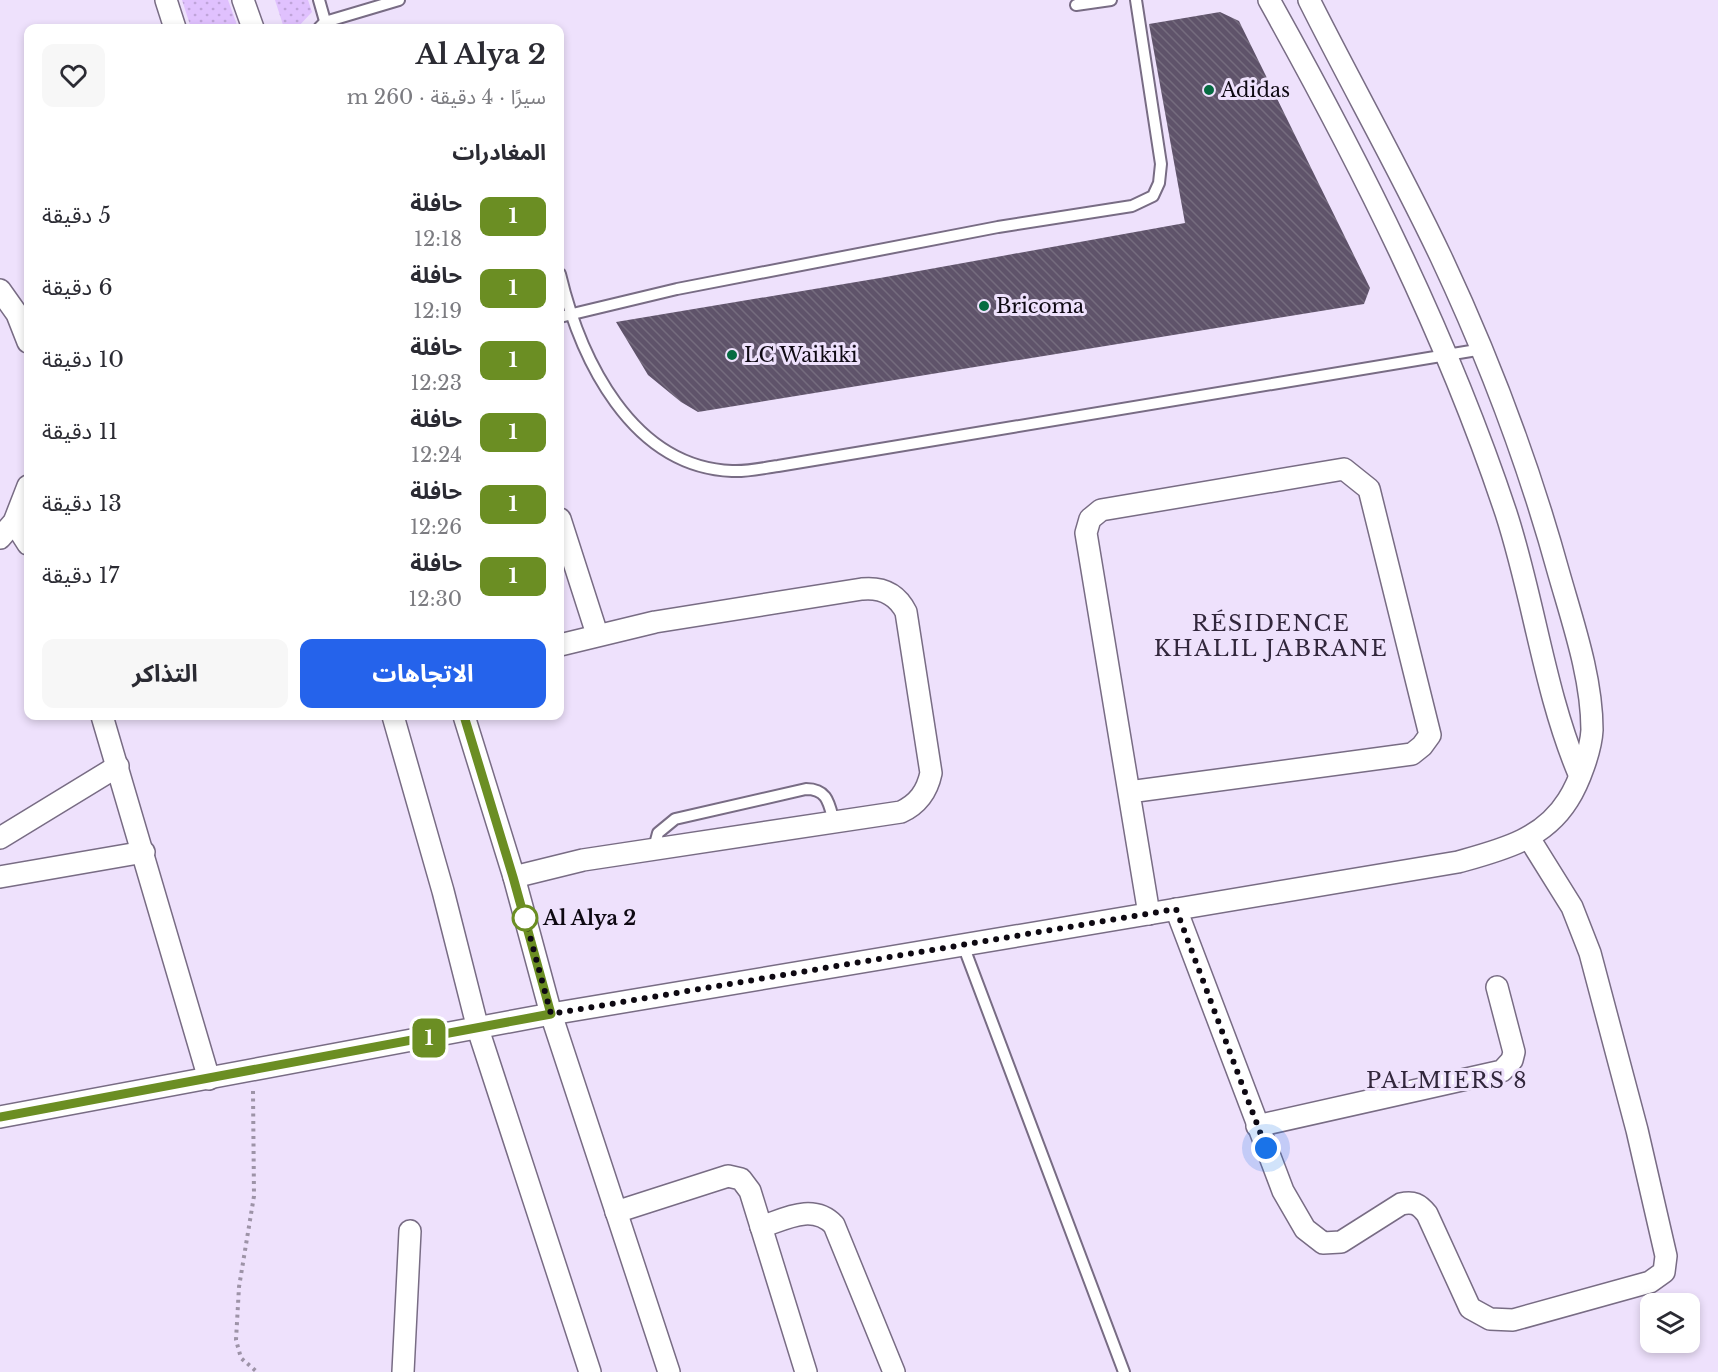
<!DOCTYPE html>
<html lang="ar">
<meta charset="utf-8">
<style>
:root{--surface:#fff;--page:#f7f7f7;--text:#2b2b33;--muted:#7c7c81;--accent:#2563eb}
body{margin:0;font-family:"Libre Baskerville","Noto Sans Arabic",serif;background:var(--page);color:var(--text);direction:rtl;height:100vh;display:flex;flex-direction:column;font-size:22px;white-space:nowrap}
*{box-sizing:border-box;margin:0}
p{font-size:20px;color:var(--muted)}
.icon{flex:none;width:33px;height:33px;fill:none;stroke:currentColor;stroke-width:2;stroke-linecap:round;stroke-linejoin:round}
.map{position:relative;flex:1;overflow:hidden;direction:ltr}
.drawer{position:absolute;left:24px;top:24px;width:540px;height:696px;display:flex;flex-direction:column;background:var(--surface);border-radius:12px;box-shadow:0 3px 9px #0003;direction:rtl}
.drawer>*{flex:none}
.badge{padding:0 12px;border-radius:9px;font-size:21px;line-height:39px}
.controls{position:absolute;left:1640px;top:1293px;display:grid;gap:12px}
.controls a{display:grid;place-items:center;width:60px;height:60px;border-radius:12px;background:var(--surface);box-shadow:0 3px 9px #0003;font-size:30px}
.you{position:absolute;width:30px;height:30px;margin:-15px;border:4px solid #fff;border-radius:50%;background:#1a73e8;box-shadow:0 0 0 9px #1a73e833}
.map>.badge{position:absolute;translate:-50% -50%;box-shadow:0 0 0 3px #fff}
h2{padding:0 18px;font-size:22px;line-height:54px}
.round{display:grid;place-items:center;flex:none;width:63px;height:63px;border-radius:12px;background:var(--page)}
.overview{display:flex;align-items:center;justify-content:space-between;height:102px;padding:0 18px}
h1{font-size:28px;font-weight:700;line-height:45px}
.cta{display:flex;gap:12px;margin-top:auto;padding:12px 18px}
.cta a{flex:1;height:69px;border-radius:12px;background:var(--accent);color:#fff;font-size:24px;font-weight:700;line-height:69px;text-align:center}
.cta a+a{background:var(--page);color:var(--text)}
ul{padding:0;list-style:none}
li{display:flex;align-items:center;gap:18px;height:72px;padding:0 18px}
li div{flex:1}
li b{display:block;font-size:22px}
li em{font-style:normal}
li .badge{min-width:66px;font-weight:700;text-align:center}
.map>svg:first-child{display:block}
.green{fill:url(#green-dots)}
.building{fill:url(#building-back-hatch)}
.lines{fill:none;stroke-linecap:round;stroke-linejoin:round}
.lane-casing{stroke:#786c84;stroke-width:14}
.street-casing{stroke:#786c84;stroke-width:24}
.path{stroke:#9d93a7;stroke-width:4;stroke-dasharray:3 4.5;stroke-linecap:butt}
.lane{stroke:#fff;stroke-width:10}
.street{stroke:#fff;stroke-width:21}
.line-casing{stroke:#fff;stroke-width:14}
.line{stroke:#6b8e23;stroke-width:9}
.walk{stroke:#0e0912;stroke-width:6;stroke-dasharray:0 10.8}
.poi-dot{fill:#056b41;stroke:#eee1fc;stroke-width:2}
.stop-dot{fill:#fff;stroke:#6b8e23;stroke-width:3}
.labels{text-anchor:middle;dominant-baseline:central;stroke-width:6;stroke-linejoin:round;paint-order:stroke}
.poi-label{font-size:20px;fill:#0e0912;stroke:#eee1fc;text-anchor:start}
.stop-label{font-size:20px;font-weight:bold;fill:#0e0912;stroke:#eee1fc;text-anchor:start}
.quarter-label{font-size:22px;letter-spacing:1.5px;fill:#32273c;stroke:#eee1fc}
</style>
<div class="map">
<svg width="1718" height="1372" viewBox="0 0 1718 1372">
<defs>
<pattern id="green-dots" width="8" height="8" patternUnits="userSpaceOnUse" patternTransform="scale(1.5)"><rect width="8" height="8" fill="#e0c1fe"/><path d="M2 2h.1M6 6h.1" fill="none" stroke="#bfa4d9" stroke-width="1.8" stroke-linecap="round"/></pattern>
<pattern id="building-back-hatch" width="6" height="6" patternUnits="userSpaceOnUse" patternTransform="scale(1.5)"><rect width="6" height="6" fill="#5f536a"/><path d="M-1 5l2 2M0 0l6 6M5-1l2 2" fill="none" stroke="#756c7e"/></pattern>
</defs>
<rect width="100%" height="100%" fill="#eee1fc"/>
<g class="green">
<polygon points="182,0 228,0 238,28 191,28"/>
<polygon points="275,0 308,0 312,12 297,28 284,28"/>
</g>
<polygon class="building" points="1220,12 1239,21 1370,288 1364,304 698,412 681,402 648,375 616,322 880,278 1185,223 1149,24"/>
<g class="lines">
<g class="lane-casing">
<g id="lane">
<polyline points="319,0 327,28"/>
<polyline points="1076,5 1111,0"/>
<polyline points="319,28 325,22 399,0"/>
<path d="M560 274C580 358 631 467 732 471 747 472 763 468 778 466L1483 349"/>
<polyline points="560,317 677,289 998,227 1132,206 1153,196 1159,183 1161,164 1136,0"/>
<path d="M654 848 658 833 675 819 806 789C828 789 829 804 834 822"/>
<polyline points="963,945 1124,1372"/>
</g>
</g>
<g class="street-casing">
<g id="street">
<polyline points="166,0 175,28"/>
<polyline points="243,0 253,28"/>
<path d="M1269 0C1361 165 1446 333 1506 513 1534 599 1544 691 1579 774"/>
<polyline points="0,290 17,314 28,342"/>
<polyline points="560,519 597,634"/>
<polyline points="14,522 28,544"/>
<polyline points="0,538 14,522 28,486"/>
<polyline points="102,716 209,1079"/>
<polyline points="393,716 443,891 478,1029 590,1372"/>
<polyline points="464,716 514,877 551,1014 669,1372"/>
<polyline points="1129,792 1412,754 1422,746 1430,735 1369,489 1344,469 1101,510 1090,519 1086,533 1149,914"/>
<polyline points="0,838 118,766"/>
<polyline points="0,877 144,852"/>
<path d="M514 877 583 860 901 812C918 804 927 792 931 773L906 612C897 594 882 587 862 589L655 622 560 645"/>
<path d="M1176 909 1283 1191 1305 1229 1323 1243 1341 1242 1401 1204C1413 1201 1419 1204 1427 1214L1470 1308 1490 1319 1513 1320 1650 1282 1664 1272 1666 1256 1637 1130 1590 953 1572 907 1529 838"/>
<path d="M0 1117 551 1014 1458 862C1501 850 1543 840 1568 800 1579 783 1591 750 1592 730 1592 678 1573 623 1559 574 1529 465 1489 359 1441 257 1400 170 1352 86 1309 0"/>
<polyline points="1257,1126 1502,1071 1512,1060 1514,1052 1497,987"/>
<polyline points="616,1212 728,1176 741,1179 750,1191 806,1372"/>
<path d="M761 1227C785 1219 813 1203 834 1225L894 1372"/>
<polyline points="403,1372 410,1231"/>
</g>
</g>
<polyline class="path" points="253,1091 254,1196 239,1287 236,1340 241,1358 257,1372"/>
<use href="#lane" class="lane"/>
<use href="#street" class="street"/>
</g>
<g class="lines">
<g class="line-casing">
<polyline id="line" points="0,1117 551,1014 513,877 464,716"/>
</g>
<use href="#line" class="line"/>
<polyline class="walk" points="525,918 551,1014 1176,909 1266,1148"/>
</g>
<g class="poi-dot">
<circle cx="1209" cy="90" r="6"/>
<circle cx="984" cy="306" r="6"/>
<circle cx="732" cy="355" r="6"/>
</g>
<circle class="stop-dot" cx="525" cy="918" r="12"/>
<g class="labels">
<g class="poi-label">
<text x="1221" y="90">Adidas</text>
<text x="996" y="306">Bricoma</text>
<text x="744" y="355">LC Waikiki</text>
</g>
<g class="stop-label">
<text x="543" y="918">Al Alya 2</text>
</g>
<g class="quarter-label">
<text x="1271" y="623">RÉSIDENCE<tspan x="1271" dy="25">KHALIL JABRANE</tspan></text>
<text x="1447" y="1080">PALMIERS 8</text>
</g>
</g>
</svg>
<div class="controls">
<a><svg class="icon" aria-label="layers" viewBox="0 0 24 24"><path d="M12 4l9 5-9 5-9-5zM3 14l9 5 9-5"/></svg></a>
</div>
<div class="you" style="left:1266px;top:1148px"></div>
<b class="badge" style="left:429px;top:1038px;background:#6b8e23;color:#fff">1</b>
<section class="drawer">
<div class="overview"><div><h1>Al Alya 2</h1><p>سيرًا · 4 دقيقة · 260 m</p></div><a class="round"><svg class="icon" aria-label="heart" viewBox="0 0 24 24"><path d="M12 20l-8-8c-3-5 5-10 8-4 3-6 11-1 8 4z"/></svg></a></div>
<h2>المغادرات</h2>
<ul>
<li><span class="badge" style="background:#6b8e23;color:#fff">1</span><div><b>حافلة</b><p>12:18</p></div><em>5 دقيقة</em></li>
<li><span class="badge" style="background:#6b8e23;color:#fff">1</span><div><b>حافلة</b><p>12:19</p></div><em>6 دقيقة</em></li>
<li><span class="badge" style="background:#6b8e23;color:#fff">1</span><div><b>حافلة</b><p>12:23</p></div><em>10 دقيقة</em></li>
<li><span class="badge" style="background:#6b8e23;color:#fff">1</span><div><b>حافلة</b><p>12:24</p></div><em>11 دقيقة</em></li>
<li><span class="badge" style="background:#6b8e23;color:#fff">1</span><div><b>حافلة</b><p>12:26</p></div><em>13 دقيقة</em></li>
<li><span class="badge" style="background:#6b8e23;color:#fff">1</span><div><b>حافلة</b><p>12:30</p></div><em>17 دقيقة</em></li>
</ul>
<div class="cta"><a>الاتجاهات</a><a>التذاكر</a></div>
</section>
</div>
